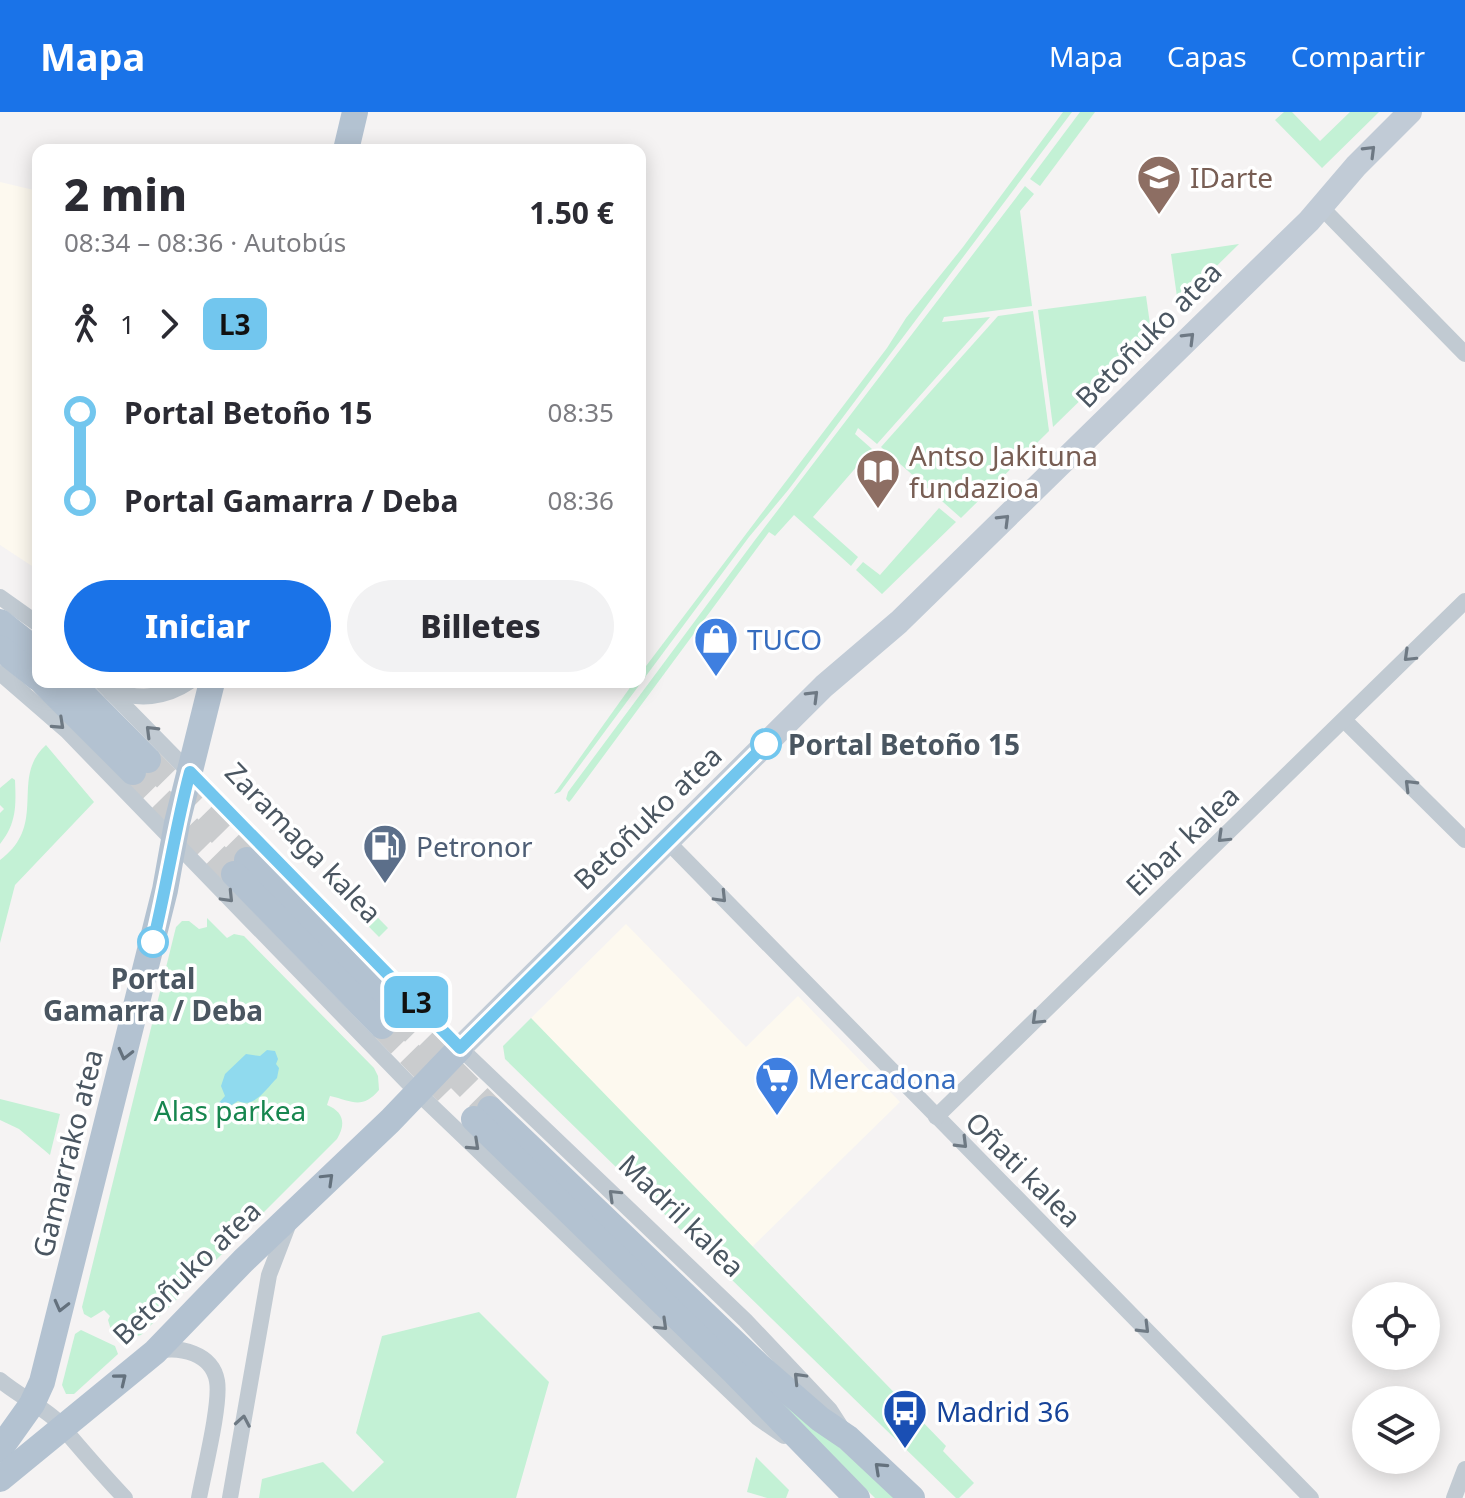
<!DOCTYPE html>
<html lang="es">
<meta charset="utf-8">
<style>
:root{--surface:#fff;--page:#f2f2f3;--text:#2b2b33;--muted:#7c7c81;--accent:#1a73e8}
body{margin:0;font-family:"Noto Sans",sans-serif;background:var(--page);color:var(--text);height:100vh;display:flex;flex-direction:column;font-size:30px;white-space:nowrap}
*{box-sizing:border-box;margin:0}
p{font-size:26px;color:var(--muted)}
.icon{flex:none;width:44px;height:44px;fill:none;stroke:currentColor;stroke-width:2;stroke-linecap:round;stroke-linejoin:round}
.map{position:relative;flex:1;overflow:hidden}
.details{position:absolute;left:32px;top:32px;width:614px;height:544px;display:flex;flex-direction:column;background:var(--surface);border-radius:16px;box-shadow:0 4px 20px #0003}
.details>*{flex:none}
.badge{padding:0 16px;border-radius:12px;font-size:28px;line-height:52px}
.buttons{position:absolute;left:1352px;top:1170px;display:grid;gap:16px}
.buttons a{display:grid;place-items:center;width:88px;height:88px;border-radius:50%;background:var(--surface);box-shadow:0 4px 20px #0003;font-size:40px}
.map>.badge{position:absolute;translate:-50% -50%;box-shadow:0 0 0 4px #fff}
.legs{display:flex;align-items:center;gap:12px;height:88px;padding:0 32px;font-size:26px}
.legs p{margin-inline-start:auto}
.overview{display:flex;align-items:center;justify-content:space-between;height:136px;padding:0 32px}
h1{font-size:44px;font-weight:800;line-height:60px}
.primary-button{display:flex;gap:16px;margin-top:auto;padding:16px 32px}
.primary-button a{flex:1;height:92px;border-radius:48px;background:var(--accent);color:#fff;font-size:32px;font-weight:800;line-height:92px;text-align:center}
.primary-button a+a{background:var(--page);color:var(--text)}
ul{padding:0 32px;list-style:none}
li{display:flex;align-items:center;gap:28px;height:88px;font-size:30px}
li i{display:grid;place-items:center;width:12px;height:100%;margin:0 10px;background:currentColor}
li i::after{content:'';width:20px;height:20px;margin:-10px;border:6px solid;border-radius:50%;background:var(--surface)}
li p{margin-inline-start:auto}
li:first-child i{background:linear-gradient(#0000 50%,currentColor 0)}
li:last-child i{background:linear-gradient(currentColor 50%,#0000 0)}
header{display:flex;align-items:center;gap:48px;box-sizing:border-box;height:112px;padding:0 40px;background:var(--accent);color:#fff}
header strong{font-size:38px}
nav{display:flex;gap:44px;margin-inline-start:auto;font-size:28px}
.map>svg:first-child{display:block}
.commercial{fill:#fdf9ef}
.green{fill:#c3f1d5}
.water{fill:#90daee}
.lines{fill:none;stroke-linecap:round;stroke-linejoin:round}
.primary-tunnel{stroke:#caccce;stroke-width:26;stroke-dasharray:26 13;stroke-linecap:butt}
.minor{stroke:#c1cad2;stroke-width:16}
.secondary{stroke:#c1cbd6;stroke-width:24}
.primary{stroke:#b3c2d1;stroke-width:26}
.oneway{stroke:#6e7984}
.oneway2{stroke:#6e7983}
.oneway3{stroke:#64717d}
.line-1-casing{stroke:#fff;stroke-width:18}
.line-1{stroke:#72c6ee;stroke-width:12}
.stop-1-dot{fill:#fff;stroke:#72c6ee;stroke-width:4}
.labels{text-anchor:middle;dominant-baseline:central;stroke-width:7;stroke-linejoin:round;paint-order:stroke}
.education-label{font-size:28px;fill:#785e54;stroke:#fff;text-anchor:start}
.street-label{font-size:28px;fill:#4a5661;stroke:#fff}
.shop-label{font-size:28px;fill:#366cbe;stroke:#fff;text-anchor:start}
.stop-label{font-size:28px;font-weight:bold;fill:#4a5661;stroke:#fff;text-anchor:start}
.service-label{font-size:28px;fill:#4e5e75;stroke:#fff;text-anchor:start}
.park-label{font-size:28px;fill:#17864f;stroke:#fff}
.transit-label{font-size:28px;fill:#164399;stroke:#fff;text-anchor:start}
</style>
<header>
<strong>Mapa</strong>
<nav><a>Mapa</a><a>Capas</a><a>Compartir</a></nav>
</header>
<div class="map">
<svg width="1465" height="1386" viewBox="0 0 1465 1386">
<rect width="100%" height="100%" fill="#f5f3f3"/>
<g class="commercial">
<polygon points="0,70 38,79 38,458 0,433"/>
<polygon points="626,812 746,935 798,884 900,990 752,1135 531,906"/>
</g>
<g class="green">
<polygon points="1063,0 1072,0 789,377 749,425 560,680 554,682 634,570 640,570 640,562 887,236 906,206 963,135"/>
<polygon points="1080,0 1095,0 1040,74 1030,67"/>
<polygon points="1284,0 1292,0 1320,29 1350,0 1379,0 1322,56 1275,8"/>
<polygon points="1025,74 1034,82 1020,99 1032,194 944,205 942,210 990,205 877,332 858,316 855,322 872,337 813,405 858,445 851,454 794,403 775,424 769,420 571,688 569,690 566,687 568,680 755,428"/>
<polygon points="1239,132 1178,192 1171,142"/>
<polygon points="1146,184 1151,219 1053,315 1038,198"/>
<polygon points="1033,199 1049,319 961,406 881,335 998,204"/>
<polygon points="939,396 956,410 882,482 856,458 863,450 880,463"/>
<path d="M46 633 94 690 15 773 0 831V748C49 712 9 666 46 633Z"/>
<path d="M12 666 15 668C16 693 17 711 0 732V701L4 697 0 693V676Z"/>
<polygon points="334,761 388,816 379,825 325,770"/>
<path d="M207 806 227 826 234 822 244 824 374 956 378 964 379 978C362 998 352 989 330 984L327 993C344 1000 346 1012 337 1027L141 1223 126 1227 111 1218 108 1208 110 1204 104 1198 91 1206 84 1202 82 1195 176 815 182 809H189L199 817 207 815Z"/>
<polygon points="531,906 946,1334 943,1339 974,1371 959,1386 956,1386 505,947 503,934"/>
<polygon points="0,987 60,1002 50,1043 19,1017 0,1008"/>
<polygon points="479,1200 549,1270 516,1386 259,1386 262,1367 323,1350 353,1380 384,1350 356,1321 382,1224"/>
<polygon points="81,1218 115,1234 118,1242 74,1282 66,1282 62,1273 75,1222"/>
<polygon points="735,1248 808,1307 895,1386 875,1386"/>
<polygon points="756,1345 789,1378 786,1386 767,1386 747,1380"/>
</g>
<path class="water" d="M267 938 275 939 278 947 276 952 279 956 277 966C266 977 254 997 238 989L227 996 217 993 225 984 221 974 225 962 246 942 260 944Z"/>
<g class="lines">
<g class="primary-tunnel">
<polyline points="148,648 247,748"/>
<polyline points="133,660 234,762"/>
<polyline points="396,902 490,997"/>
<polyline points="382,914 447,980"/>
</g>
<g class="minor">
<polyline points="1322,96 1465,242"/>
<polyline points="0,485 38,512"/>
<polyline points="0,561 67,619 417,980 758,1306 784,1324"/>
<polyline points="101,570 460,936 745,1208 830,1298 841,1315"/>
<path d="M111 580C140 587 164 587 189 570"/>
<polyline points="1344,608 1465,728"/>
<polyline points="667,729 1311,1386"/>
<polyline points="936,1005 1465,489"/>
<path d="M157 1239C180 1234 212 1241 217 1269 221 1292 204 1359 199 1386"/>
<path d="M0 1268C15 1281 47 1298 57 1309 79 1335 101 1361 125 1386"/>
<polyline points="230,1386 269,1163 289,1111"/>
<polyline points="1454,1386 1465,1357"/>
</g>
<polyline class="secondary" points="460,936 824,574 899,510 1309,109 1356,54 1410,0"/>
<g class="primary">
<polyline points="346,38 355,0"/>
<polyline points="0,510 38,540"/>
<polyline points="0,536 38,566"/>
<polyline points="43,570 133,660"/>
<polyline points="71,570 148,648"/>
<polyline points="247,748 396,902"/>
<polyline points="234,762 382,914"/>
<polyline points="490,997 758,1253 820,1307 848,1326 912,1386"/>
<polyline points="474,1007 732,1258 857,1386"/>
<polyline points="0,1337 32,1292 42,1270 165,778 177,711 212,570"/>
<polyline points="0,1367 155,1240 243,1149 390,1009 460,936"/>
</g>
</g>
<defs><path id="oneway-chevron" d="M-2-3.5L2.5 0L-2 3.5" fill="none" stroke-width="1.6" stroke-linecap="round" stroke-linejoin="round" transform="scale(2)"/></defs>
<g class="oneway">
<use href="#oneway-chevron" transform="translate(1370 39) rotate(-45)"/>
<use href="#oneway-chevron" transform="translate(1189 226) rotate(-45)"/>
<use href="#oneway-chevron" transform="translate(1004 408) rotate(-45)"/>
<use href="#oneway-chevron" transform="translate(813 584) rotate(-45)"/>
</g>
<g class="oneway2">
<use href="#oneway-chevron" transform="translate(1409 544) rotate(136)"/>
<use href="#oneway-chevron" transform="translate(59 612) rotate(43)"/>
<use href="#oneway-chevron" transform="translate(151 619) rotate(-135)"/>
<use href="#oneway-chevron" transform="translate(1410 673) rotate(-135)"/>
<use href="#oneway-chevron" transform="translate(1223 725) rotate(136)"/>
<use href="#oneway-chevron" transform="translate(228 785) rotate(46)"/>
<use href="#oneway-chevron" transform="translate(721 785) rotate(46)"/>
<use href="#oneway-chevron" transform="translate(1037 907) rotate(136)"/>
<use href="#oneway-chevron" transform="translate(962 1031) rotate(45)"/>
<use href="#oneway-chevron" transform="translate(474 1033) rotate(43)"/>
<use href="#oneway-chevron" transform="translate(614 1083) rotate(-136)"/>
<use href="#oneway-chevron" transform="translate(662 1213) rotate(44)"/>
<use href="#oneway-chevron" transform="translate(1144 1216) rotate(45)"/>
<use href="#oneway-chevron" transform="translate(799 1266) rotate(-134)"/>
<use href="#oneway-chevron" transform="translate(243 1309) rotate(-80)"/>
</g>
<g class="oneway3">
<use href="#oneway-chevron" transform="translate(125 942) rotate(104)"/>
<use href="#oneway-chevron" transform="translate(328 1067) rotate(-44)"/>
<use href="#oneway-chevron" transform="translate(61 1194) rotate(104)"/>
<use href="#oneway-chevron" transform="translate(121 1267) rotate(-39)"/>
<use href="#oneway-chevron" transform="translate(880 1356) rotate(-137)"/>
</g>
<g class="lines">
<g class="line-1-casing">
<path id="line-1" d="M153 830C167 774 175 716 190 660L460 936 766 632"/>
</g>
<use href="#line-1" class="line-1"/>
</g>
<defs>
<g id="university-pin" transform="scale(2.3)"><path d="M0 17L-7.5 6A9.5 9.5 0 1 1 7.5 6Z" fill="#8d6e63" stroke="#fff"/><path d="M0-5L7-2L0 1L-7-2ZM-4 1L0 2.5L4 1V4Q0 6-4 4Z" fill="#fff"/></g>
<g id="library-pin" transform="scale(2.3)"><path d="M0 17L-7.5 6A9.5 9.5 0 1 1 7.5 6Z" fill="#8d6e63" stroke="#fff"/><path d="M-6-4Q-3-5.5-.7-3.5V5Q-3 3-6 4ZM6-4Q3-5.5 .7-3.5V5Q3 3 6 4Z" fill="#fff"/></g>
<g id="shop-pin" transform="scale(2.3)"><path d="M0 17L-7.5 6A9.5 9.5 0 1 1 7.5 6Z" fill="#3f7fe0" stroke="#fff"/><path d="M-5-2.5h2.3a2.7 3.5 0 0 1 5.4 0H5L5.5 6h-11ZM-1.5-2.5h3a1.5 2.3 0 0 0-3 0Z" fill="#fff"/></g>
<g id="fuel-pin" transform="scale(2.3)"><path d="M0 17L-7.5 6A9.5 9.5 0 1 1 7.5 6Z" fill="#5c6f8a" stroke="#fff"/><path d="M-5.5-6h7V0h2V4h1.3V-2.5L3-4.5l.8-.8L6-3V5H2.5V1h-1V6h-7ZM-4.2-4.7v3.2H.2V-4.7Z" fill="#fff"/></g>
<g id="supermarket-pin" transform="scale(2.3)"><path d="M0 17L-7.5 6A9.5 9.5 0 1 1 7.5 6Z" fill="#3f7fe0" stroke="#fff"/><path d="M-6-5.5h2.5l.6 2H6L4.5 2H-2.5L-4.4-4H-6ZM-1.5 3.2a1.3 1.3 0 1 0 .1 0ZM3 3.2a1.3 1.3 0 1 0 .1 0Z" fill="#fff"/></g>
<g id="bus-pin" transform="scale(2.3)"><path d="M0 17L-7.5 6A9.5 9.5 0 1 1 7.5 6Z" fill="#1a4fb4" stroke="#fff"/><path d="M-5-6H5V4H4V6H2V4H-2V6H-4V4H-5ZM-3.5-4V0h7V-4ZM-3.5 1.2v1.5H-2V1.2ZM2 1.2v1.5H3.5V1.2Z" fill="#fff"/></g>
</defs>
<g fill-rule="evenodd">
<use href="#university-pin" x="1159" y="65"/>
<use href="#library-pin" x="878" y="359"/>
<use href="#shop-pin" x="716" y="527"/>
<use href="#fuel-pin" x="385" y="734"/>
<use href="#supermarket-pin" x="777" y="966"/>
<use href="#bus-pin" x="905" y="1299"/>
</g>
<g class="stop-1-dot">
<circle cx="766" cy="632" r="14"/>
<circle cx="153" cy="830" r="14"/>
</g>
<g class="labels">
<g class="education-label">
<text x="1190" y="65">IDarte</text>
<text x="909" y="343">Antso Jakituna<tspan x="909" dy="32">fundazioa</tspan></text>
</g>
<g class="street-label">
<text transform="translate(1148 222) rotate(-45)">Betoñuko atea</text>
<text transform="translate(647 705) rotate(-44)">Betoñuko atea</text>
<text transform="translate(1182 728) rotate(-44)">Eibar kalea</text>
<text transform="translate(304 730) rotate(46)">Zaramaga kalea</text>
<text transform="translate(67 1041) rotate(-76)">Gamarrako atea</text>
<text transform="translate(1024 1057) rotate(45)">Oñati kalea</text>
<text transform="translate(682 1103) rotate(44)">Madril kalea</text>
<text transform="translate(186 1160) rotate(-44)">Betoñuko atea</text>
</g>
<g class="shop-label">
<text x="747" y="527">TUCO</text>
<text x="808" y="966">Mercadona</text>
</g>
<g class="stop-label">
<text x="788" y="632">Portal Betoño 15</text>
<text x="153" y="866" text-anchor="middle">Portal<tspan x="153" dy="32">Gamarra / Deba</tspan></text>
</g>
<g class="service-label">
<text x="416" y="734">Petronor</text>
</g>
<g class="park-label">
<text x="230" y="998">Alas parkea</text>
</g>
<g class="transit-label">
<text x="936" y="1299">Madrid 36</text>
</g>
</g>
</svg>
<div class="buttons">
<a><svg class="icon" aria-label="locate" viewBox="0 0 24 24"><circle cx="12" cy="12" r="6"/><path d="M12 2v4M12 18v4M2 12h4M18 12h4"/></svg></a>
<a><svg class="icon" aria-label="layers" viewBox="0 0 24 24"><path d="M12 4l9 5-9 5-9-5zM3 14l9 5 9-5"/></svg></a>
</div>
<b class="badge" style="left:416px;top:890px;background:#72c6ee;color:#111">L3</b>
<section class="details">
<div class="overview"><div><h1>2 min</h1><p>08:34 – 08:36 · Autobús</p></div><b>1.50 €</b></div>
<div class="legs"><svg class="icon" aria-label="walk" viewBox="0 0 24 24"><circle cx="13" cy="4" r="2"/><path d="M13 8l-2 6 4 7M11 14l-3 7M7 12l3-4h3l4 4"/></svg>1<svg class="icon" aria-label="forward" viewBox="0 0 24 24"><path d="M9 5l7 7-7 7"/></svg><b class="badge" style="background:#72c6ee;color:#111">L3</b></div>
<ul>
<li><i style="color:#72c6ee"></i><b>Portal Betoño 15</b><p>08:35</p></li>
<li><i style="color:#72c6ee"></i><b>Portal Gamarra / Deba</b><p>08:36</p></li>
</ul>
<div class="primary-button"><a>Iniciar</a><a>Billetes</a></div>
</section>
</div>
